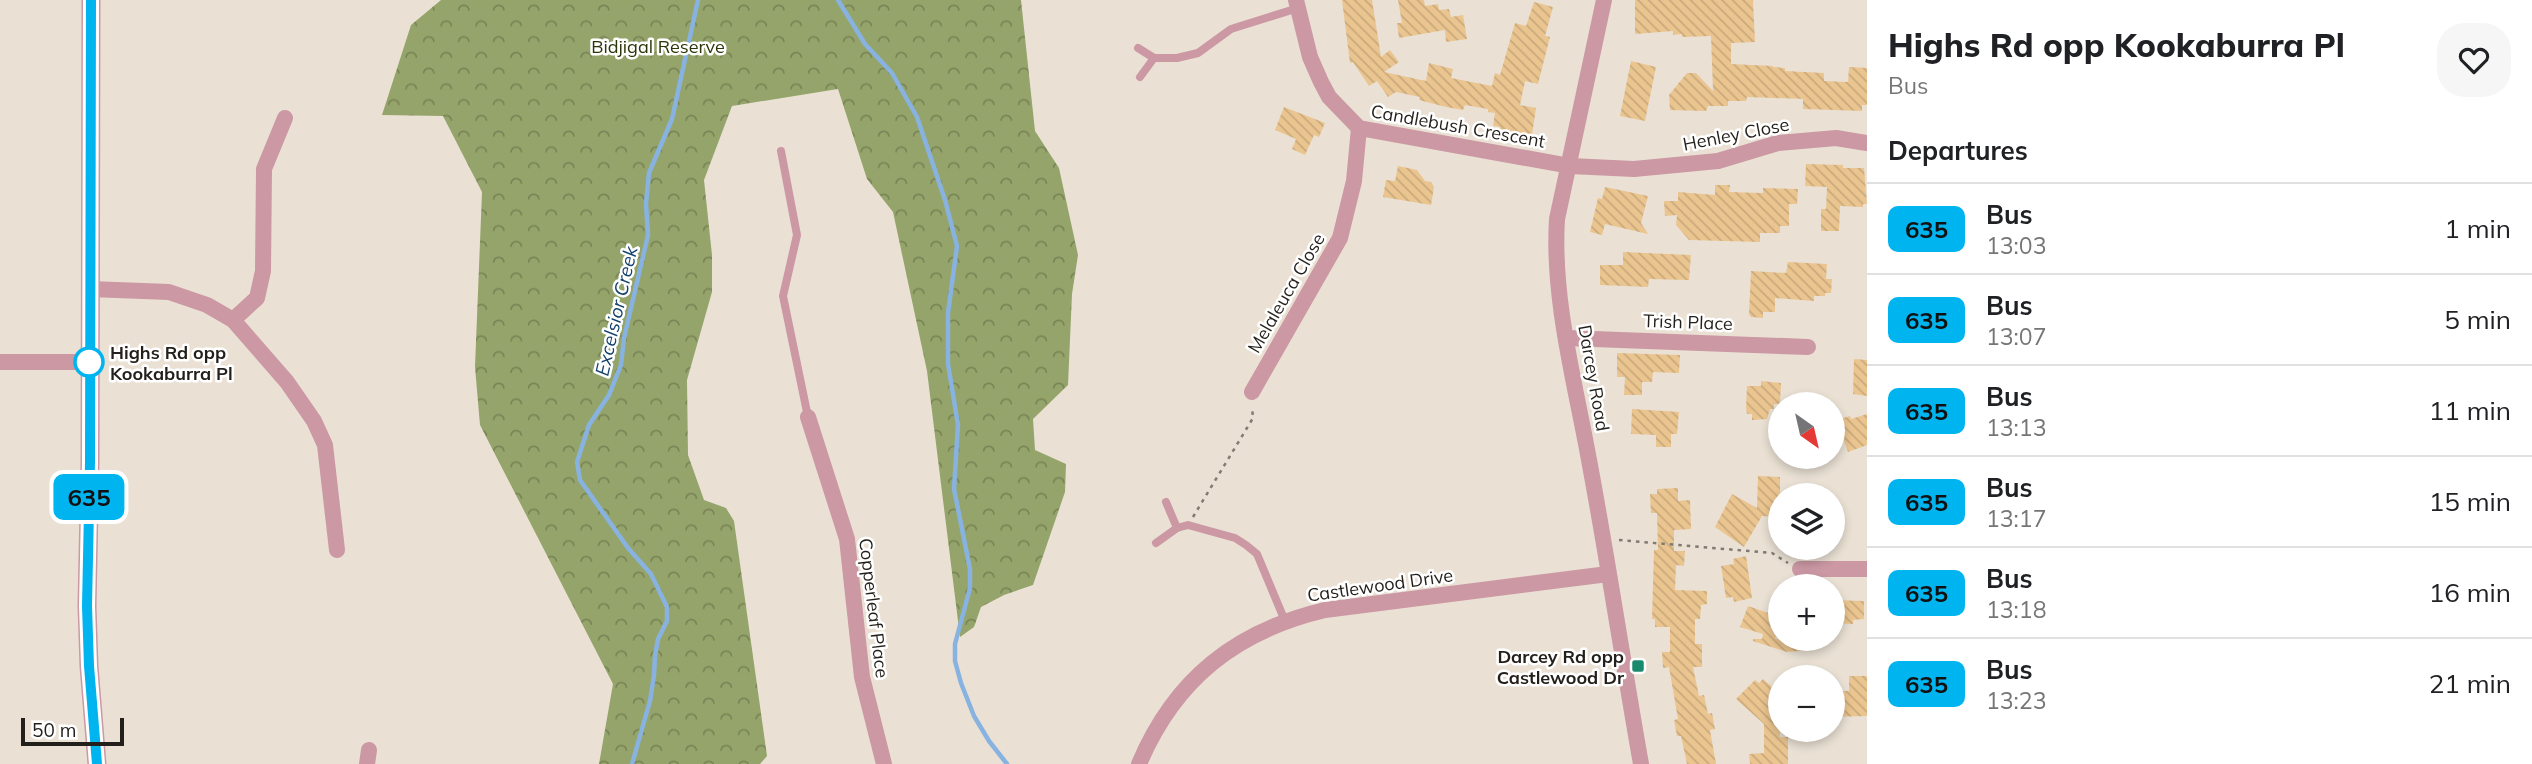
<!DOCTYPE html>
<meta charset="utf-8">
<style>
:root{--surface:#fff;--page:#f6f6f6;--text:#202124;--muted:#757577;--line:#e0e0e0}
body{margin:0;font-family:Mulish,sans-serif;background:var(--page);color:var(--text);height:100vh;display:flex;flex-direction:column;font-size:26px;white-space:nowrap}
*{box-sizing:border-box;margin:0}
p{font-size:23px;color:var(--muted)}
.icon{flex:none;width:38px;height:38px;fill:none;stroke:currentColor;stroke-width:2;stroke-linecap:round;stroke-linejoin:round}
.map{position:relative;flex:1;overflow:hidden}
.drawer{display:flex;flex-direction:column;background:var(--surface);width:665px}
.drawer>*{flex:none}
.badge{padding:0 14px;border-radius:10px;font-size:24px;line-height:46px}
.needle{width:46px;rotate:146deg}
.fabs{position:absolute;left:1768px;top:392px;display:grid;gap:14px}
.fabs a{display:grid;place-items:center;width:77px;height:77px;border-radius:50%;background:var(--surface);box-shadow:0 4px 10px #0003;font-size:35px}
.scale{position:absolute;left:21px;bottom:18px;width:103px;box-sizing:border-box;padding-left:7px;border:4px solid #231f1a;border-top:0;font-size:19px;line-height:24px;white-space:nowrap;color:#231f1a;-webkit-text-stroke:5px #fff;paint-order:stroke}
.map>.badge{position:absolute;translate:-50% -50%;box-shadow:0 0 0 4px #fff}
h2{padding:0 21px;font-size:26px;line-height:63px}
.round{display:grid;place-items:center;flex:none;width:74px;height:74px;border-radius:28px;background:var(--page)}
.summary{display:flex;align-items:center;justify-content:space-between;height:119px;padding:0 21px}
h1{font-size:33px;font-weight:800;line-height:52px}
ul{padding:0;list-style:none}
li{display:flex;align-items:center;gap:21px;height:91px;padding:0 21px;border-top:2px solid var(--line)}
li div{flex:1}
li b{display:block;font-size:26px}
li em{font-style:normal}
li .badge{min-width:77px;font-weight:700;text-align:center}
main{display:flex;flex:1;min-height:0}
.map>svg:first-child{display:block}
.forest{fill:url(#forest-crowns)}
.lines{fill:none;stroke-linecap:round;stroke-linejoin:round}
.stream{stroke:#88b3e1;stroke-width:4.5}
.building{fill:url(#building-back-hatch)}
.path{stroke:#817a72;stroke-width:2.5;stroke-dasharray:3.5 5;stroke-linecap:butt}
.service{stroke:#cb98a4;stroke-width:8}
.minor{stroke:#cb98a4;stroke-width:16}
.tertiary{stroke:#cb98a4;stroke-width:19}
.line-casing{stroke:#fff;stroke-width:16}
.line{stroke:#00b5ef;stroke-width:10}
.stop-dot{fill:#fff;stroke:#00b5ef;stroke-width:3.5}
.poi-dot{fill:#198b6c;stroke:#fff;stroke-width:2.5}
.labels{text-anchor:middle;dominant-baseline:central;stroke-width:5;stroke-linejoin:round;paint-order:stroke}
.park-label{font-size:18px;fill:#2c3507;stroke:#fff}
.street-label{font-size:18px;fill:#231f1a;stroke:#fff}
.stop-label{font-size:18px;font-weight:bold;fill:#231f1a;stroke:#fff;text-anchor:start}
.poi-label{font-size:18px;font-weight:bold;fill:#231f1a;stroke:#fff;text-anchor:end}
.water-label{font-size:19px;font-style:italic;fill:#14416c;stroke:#fff}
</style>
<main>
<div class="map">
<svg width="1867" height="764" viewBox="0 0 1867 764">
<defs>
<pattern id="forest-crowns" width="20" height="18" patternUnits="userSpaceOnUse" patternTransform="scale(1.75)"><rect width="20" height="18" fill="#95a46a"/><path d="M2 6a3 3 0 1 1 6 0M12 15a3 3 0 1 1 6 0" fill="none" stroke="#798556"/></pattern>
<pattern id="building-back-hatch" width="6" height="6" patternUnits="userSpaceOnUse" patternTransform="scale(1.75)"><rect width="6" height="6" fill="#ebc590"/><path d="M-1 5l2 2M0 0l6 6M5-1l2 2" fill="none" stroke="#c9a97c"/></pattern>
</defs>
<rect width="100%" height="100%" fill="#eae1d4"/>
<polygon class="forest" points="441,0 1021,0 1035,131 1059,168 1078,255 1072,294 1068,385 1033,419 1035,450 1066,464 1065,492 1033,585 1004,595 981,607 974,627 960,637 927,371 893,212 867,179 838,89 732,106 704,180 712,255 712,292 687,380 688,455 704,500 726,508 734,521 767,756 760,764 599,764 613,684 480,425 475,367 482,192 443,116 382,115 411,25"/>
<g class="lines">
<g class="stream">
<polyline points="838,0 865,44 892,73 917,117 945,200 957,246 948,313 948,364 958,425 954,489 970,569 970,588 955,644 955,661 961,683 974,716 989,741 1007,764"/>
<polyline points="632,764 650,701 654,675 655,656 658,639 667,621 667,607 651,574 628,548 580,480 577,462 589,425 609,395 621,365 624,338 648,235 646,204 649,173 672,119 698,0"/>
</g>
</g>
<g class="building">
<polygon points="1342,0 1372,0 1381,57 1390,50 1399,62 1384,72 1426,81 1429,63 1453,69 1451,78 1492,86 1495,73 1500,75 1515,23 1526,26 1534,2 1553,7 1545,36 1550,37 1538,84 1525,81 1520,105 1536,108 1532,135 1499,129 1500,127 1493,126 1495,113 1488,112 1488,109 1465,105 1463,110 1446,107 1419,100 1420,97 1396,92 1388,97 1377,81 1369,86 1353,62 1350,63"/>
<polygon points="1398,0 1424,0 1425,6 1438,4 1439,10 1449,9 1451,17 1463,15 1467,39 1446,42 1445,30 1399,38 1397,23 1402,23"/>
<polygon points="1635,0 1753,0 1755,42 1731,43 1731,64 1773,66 1773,67 1785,68 1785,71 1824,73 1824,81 1848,82 1849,67 1867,68 1867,105 1862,105 1862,111 1803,109 1803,99 1747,97 1746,101 1728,101 1728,106 1708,106 1706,111 1670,110 1669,95 1687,73 1696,73 1713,91 1711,36 1682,37 1682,34 1673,35 1673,31 1635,34"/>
<polygon points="1631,61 1656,67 1645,121 1620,116"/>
<polygon points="1284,107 1325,123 1319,137 1314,135 1305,155 1292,149 1296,139 1275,130"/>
<polygon points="1806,164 1843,165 1843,168 1864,168 1867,204 1863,204 1863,207 1840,206 1839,231 1821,231 1821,209 1826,209 1827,187 1805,186"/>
<polygon points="1398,166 1417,170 1425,181 1431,182 1434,187 1431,205 1383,197 1386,180 1395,181"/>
<polygon points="1715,185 1730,185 1729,192 1763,193 1763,188 1798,189 1797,204 1789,204 1789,226 1780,226 1780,233 1760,233 1760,242 1689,240 1676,225 1677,215 1665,216 1664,201 1678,201 1678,192 1715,195"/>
<polygon points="1605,187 1648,196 1641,223 1648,234 1605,224 1602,235 1590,232 1598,198 1602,199"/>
<polygon points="1623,252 1691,255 1689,280 1649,279 1648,287 1600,285 1600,265 1623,265"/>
<polygon points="1788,262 1827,264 1826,279 1832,279 1831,293 1825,293 1825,296 1814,296 1814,301 1775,298 1775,312 1763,312 1763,318 1751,317 1749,314 1751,271 1786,273"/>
<polygon points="1617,353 1680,355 1679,373 1653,372 1652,382 1642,382 1642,395 1624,395 1625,377 1617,377"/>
<polygon points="1854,359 1867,360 1867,396 1853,394"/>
<polygon points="1761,381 1781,383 1780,404 1774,404 1774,409 1770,409 1767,419 1752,420 1752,414 1747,414 1746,408 1747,386 1761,386"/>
<polygon points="1632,409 1679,412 1677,434 1671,434 1671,447 1656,447 1656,435 1631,434"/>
<polygon points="1867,414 1867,445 1848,452 1840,429 1840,419 1850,416 1851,419"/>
<polygon points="1758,476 1780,477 1780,517 1762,516 1744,547 1715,527 1732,494 1757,508"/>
<polygon points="1678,488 1678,501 1690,500 1691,529 1674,530 1674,551 1685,551 1684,566 1676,565 1675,590 1707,591 1707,604 1701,605 1700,619 1695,619 1695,644 1702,644 1702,667 1693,667 1699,696 1704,695 1708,714 1712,713 1715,729 1710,730 1716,764 1687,764 1681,736 1677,736 1674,720 1678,719 1669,667 1663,668 1662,652 1670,652 1670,627 1655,627 1655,619 1652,619 1654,550 1658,550 1657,513 1651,513 1650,494 1657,494 1657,489"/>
<polygon points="1746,556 1752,598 1734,602 1733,597 1726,598 1721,566 1734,564 1733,559"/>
<polygon points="1832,600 1864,601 1864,619 1853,620 1853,624 1832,623"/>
<polygon points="1748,606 1780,617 1780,625 1775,639 1810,639 1810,650 1787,652 1753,641 1753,639 1762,639 1763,634 1740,627"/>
<polygon points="1849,676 1867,676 1867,716 1832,717 1832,691 1849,691"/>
<polygon points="1763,679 1780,694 1780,699 1772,707 1780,714 1780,737 1788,737 1788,764 1750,764 1749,754 1764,753 1764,724 1736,699 1755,680 1759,683"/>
</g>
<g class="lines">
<g class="path">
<polyline points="1193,517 1253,418 1252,407"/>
<polyline points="1619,540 1772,553 1788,563"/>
</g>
<g class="service">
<polyline points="1138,48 1154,58 1177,58 1198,53 1231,29 1298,8"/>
<polyline points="1140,77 1154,58"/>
<polyline points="781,151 797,235 783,296 808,417"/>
<polyline points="1166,502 1177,528 1188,525 1235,538 1246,545 1257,554 1285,621"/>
<polyline points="1156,543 1177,528"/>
</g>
<g class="minor">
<polyline points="1296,0 1310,57 1321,82 1329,97 1359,128 1570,166 1634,169 1718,161 1778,143 1836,138 1867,143"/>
<path d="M1604 0 1557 219C1552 299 1575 382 1589 460 1608 561 1623 663 1641 764"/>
<polyline points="90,289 169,292 207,305 233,320 287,382 314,421 325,445 337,550"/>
<polyline points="233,320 257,298 263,271 264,169 285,118"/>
<polyline points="1567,338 1808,347"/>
<polyline points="0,362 89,362"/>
<polyline points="1252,392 1340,238 1354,181 1359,128"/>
<polyline points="808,417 847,539 862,677 884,764"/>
<polyline points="1800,569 1867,569"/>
<polyline points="367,764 369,750"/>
<path d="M1139 764C1175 679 1236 631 1325 610L1608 574"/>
</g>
<polyline class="tertiary" points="91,0 90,462 87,606 89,666 97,764"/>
</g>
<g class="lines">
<g class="line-casing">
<polyline id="line" points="91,0 90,462 87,606 89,666 97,764"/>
</g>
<use href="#line" class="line"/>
</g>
<circle class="stop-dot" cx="89" cy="362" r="14"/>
<rect class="poi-dot" x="1631" y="659" width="14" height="14" rx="3.5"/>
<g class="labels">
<g class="park-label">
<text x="658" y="46">Bidjigal Reserve</text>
</g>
<g class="street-label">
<text transform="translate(1458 126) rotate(10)">Candlebush Crescent</text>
<text transform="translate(1736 134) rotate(-11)">Henley Close</text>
<text transform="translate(1286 293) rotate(-60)">Melaleuca Close</text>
<text transform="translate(1688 322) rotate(2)">Trish Place</text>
<text transform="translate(1594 378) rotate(80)">Darcey Road</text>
<text transform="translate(1380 585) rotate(-8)">Castlewood Drive</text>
<text transform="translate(874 608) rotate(83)">Copperleaf Place</text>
</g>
<g class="stop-label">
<text x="110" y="352">Highs Rd opp<tspan x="110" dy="21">Kookaburra Pl</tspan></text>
</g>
<g class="poi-label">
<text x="1624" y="656">Darcey Rd opp<tspan x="1624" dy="21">Castlewood Dr</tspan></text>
</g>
<g class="water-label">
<text transform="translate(616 311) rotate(-77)">Excelsior Creek</text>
</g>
</g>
</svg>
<div class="fabs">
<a><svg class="needle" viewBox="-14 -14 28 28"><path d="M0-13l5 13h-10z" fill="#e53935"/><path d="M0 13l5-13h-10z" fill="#757577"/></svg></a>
<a><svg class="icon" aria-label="layers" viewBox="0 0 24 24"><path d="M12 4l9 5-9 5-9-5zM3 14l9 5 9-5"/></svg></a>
<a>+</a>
<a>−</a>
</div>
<div class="scale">50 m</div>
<b class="badge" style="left:89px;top:497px;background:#00b5ef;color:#111">635</b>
</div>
<section class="drawer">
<div class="summary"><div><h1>Highs Rd opp Kookaburra Pl</h1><p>Bus</p></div><a class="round"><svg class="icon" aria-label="heart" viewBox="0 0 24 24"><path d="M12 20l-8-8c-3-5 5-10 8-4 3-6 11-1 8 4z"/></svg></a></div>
<h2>Departures</h2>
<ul>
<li><span class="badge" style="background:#00b5ef;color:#111">635</span><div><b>Bus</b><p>13:03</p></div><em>1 min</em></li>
<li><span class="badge" style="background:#00b5ef;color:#111">635</span><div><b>Bus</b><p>13:07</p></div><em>5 min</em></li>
<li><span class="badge" style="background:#00b5ef;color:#111">635</span><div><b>Bus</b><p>13:13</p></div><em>11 min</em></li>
<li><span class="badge" style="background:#00b5ef;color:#111">635</span><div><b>Bus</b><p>13:17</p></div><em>15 min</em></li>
<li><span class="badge" style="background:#00b5ef;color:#111">635</span><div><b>Bus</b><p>13:18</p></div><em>16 min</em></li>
<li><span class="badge" style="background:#00b5ef;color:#111">635</span><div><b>Bus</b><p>13:23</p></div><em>21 min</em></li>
</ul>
</section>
</main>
